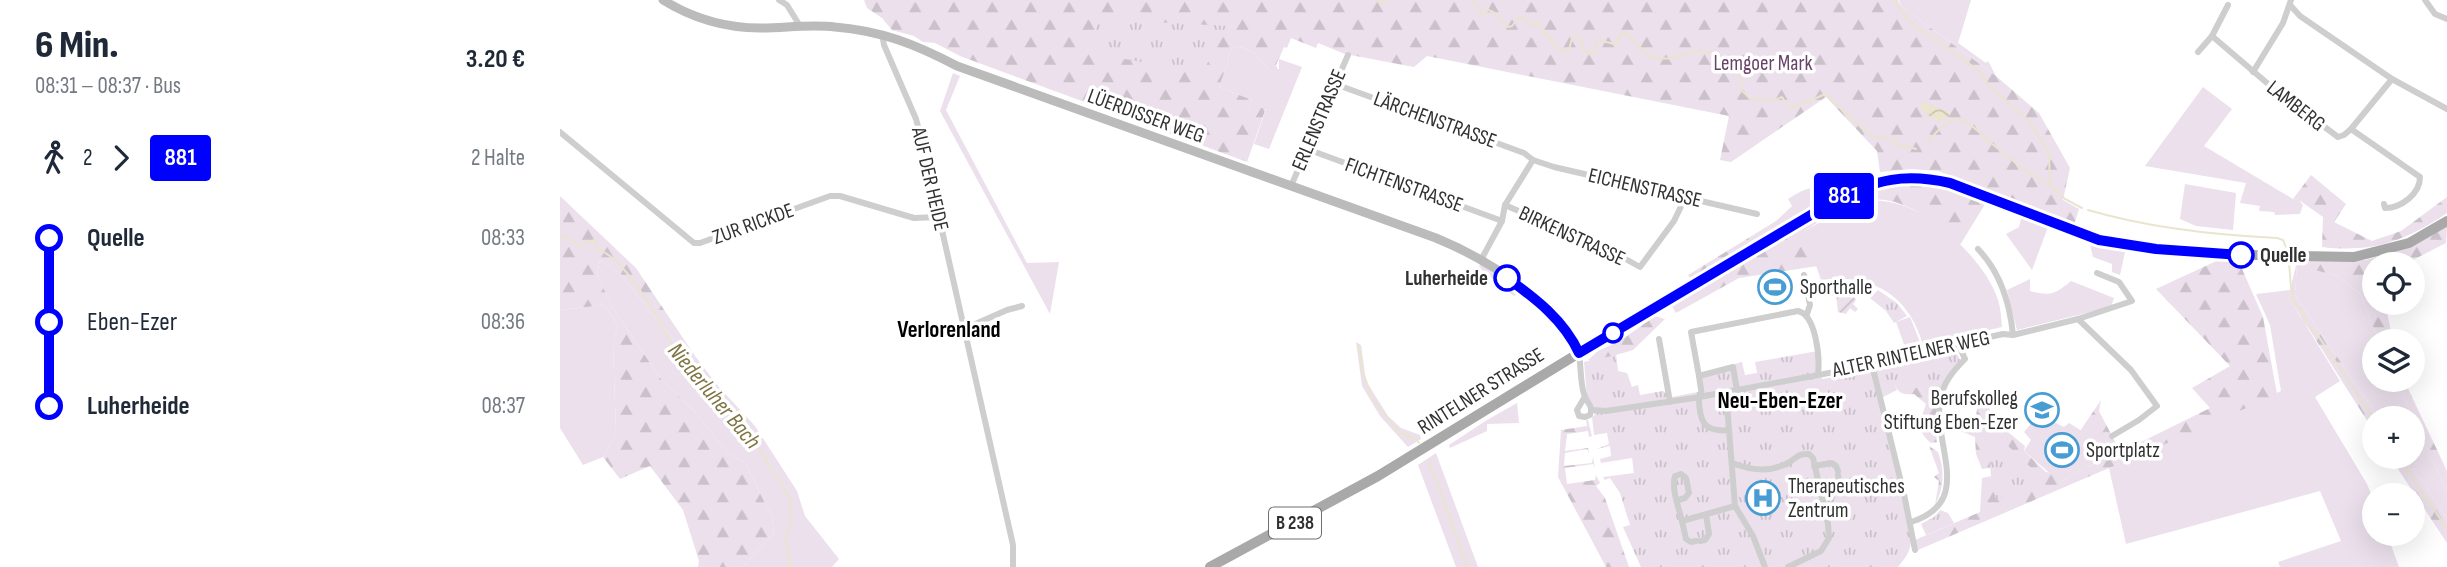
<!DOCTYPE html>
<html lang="de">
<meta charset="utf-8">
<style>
:root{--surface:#fff;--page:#f2f2f3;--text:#1f2937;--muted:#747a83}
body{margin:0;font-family:"Sofia Sans Condensed",sans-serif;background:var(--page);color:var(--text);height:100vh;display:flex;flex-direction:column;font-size:26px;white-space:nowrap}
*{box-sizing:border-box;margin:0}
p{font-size:23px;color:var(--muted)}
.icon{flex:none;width:38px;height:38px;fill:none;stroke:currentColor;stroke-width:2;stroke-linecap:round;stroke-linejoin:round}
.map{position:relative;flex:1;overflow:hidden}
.sheet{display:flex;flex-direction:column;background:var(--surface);width:560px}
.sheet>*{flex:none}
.badge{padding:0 14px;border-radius:5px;font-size:24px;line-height:46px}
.fabs{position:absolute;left:1802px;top:252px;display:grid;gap:14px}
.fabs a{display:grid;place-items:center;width:63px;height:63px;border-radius:50%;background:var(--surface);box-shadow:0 7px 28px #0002;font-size:35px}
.map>.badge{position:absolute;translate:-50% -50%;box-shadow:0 0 0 4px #fff}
.legs{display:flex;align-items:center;gap:10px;height:77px;padding:0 35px;font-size:23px}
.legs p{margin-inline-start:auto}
.overview{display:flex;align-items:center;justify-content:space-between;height:119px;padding:0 35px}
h1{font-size:38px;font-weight:800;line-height:52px}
ul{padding:0 35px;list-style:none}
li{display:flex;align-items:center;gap:24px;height:84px;font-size:26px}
li i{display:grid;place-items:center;width:10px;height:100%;margin:0 9px;background:currentColor}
li i::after{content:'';width:18px;height:18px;margin:-9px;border:5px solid;border-radius:50%;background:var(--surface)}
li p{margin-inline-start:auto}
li:first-child i{background:linear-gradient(#0000 50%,currentColor 0)}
li:last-child i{background:linear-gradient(currentColor 50%,#0000 0)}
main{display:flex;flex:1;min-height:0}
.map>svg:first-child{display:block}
.grass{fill:#ebe0ec}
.forest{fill:url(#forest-firs)}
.park{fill:url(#park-tufts)}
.garden{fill:url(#garden-furrows)}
.water{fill:url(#water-waves)}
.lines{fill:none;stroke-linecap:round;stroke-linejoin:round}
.stream{stroke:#e9e5cf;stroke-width:2}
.street{stroke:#cecece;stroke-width:6}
.secondary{stroke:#bbb;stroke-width:9}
.primary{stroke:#a9a9a9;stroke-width:10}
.line-1-casing{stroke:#fff;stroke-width:16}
.line-1{stroke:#00f;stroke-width:10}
.stop-1-dot{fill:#fff;stroke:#00f;stroke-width:3.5}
.labels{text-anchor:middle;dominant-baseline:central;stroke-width:7;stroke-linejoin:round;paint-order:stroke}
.shield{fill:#fff;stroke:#6f6f6f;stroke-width:2}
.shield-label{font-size:19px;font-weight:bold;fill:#313131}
.park-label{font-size:21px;fill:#684268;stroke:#fff}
.street-label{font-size:21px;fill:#313131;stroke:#fff}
.stop-label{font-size:21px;font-weight:bold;fill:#313131;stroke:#fff;text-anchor:start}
.poi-label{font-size:21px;fill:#313131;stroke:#fff;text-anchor:start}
.neighbourhood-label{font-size:23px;font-weight:bold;fill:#000;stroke:#fff}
.water-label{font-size:23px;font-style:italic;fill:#7e7542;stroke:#fff}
</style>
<main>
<section class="sheet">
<div class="overview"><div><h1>6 Min.</h1><p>08:31 – 08:37 · Bus</p></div><b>3.20 €</b></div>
<div class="legs"><svg class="icon" aria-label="walk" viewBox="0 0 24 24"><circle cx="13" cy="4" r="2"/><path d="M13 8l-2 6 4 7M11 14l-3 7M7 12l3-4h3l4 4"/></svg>2<svg class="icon" aria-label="forward" viewBox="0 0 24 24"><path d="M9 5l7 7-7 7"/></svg><b class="badge" style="background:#00f;color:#fff">881</b><p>2 Halte</p></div>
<ul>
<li><i style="color:#00f"></i><b>Quelle</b><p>08:33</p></li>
<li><i style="color:#00f"></i><span>Eben-Ezer</span><p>08:36</p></li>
<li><i style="color:#00f"></i><b>Luherheide</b><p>08:37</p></li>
</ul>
</section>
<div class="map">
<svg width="1887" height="567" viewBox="0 0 1887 567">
<defs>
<pattern id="forest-firs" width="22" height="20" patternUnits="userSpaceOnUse" patternTransform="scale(1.75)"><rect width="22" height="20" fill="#ebe0ec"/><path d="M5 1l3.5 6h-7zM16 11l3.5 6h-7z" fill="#cac1cb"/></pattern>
<pattern id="park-tufts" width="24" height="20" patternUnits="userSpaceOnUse" patternTransform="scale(1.75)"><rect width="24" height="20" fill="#ebe0ec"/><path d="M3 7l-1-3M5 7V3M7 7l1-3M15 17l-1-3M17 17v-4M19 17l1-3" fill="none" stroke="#cac1cb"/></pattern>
<pattern id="garden-furrows" width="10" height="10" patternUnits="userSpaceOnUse" patternTransform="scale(1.75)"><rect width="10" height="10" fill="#ebe0ec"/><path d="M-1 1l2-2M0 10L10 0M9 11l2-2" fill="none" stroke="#cac1cb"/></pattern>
<pattern id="water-waves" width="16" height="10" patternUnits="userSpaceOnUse" patternTransform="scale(1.75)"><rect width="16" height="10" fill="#e9e5cf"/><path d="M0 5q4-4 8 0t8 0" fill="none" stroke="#c8c5b2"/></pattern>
</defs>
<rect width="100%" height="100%" fill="#fff"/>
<g class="grass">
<polygon points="1339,0 1411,0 1398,43 1426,63 1428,61 1436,76 1341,6"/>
<path d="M673 46C692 48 697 55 708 69H719V59L742 67 709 149 694 144 706 109 689 108 692 100 659 87 669 59 668 57Z"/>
<polygon points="393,73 400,76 386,110 467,263 499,262 490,314 380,111"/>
<polygon points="1643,87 1672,109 1644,146 1733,199 1739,200 1743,205 1740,214 1715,215 1714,212 1699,211 1700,206 1680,203 1686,183 1585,166"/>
<polygon points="1625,184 1676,193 1673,230 1636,226 1620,219"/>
<path d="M1310 200C1323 201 1335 202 1347 207 1382 221 1427 265 1438 300 1441 309 1441 318 1442 327L1363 345C1349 295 1312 273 1261 280L1244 231 1291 206Z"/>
<polygon points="1462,215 1488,227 1472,270 1446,234 1459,227"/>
<polygon points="1530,244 1565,252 1560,275 1552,272 1552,264 1533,257"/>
<polygon points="40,260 61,275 127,356 133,361 135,356 158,386 195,426 237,491 245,516 279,559 272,567 182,567 214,533 212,517 185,463 167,452 135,412 101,379 52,307 37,274"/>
<polygon points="921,264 959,292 954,296 918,267"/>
<polygon points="1737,264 1777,276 1800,294 1819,341 1815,341 1815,380 1836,380 1887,492 1887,518 1845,457 1853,457 1853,418 1819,418 1735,295"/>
<path d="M1470 279V291C1491 296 1494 295 1511 281L1554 298 1551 307 1457 330 1447 290Z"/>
<polygon points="1730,290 1731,301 1780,381 1755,397 1807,484 1815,503 1815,534 1827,534 1839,567 1720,567 1718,562 1781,541 1760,491 1566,544 1549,468 1721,391 1710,325 1696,294"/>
<polygon points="45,305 58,326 53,344 56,434 43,457 23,465 0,428 0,310"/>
<polygon points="1350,317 1360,342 1345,347 1336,322"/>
<polygon points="796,342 801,345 806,381 828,416 841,428 860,435 861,439 848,447 820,416 802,386"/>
<polygon points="957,403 959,423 927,424 927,420"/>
<polygon points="1479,414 1491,424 1494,422 1504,427 1509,423 1549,448 1545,440 1545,430 1552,436 1561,452 1555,452 1500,482 1464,451 1471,440 1464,432"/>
<polygon points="876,453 880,464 918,567 896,567 858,465"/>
</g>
<g class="forest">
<path d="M304 0H1338L1341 6 1436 76 1479 113 1510 168 1503 200 1519 209 1514 225 1378 171 1351 169 1320 172 1317 151 1266 97 1171 162 1160 160 1169 116 867 56 854 67 785 54 758 43 756 48 731 38 727 48 724 47 716 65 718 70 708 69C697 55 692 48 673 46L668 57 669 59 659 87 692 100 689 108H706L687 162 400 56 375 43 363 42 354 36 332 30 322 18 307 8Z"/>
<path d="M1751 175 1786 204 1774 222 1812 241 1841 231 1887 197V213C1846 241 1812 253 1762 247L1763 217 1739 200 1733 199Z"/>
<path d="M1348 182 1390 186 1427 201 1400 245C1377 224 1344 195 1309 200 1286 203 1263 220 1244 231L1258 266 1179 278 1116 313 1108 300 1282 201 1314 188Z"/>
<path d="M1266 184 1273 196 1130 278 1128 275 1216 221 1232 206 1228 199C1241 190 1252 187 1266 184Z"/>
<polygon points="0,196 76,268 135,356 133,361 127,356 61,275 40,260 37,274 52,307 101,379 135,412 167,452 185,463 212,517 214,533 182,567 138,567 139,561 123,510 90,466 60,479 43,457 56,434 53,344 58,326 45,305 0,310"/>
<polygon points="1887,226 1886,243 1845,264 1815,264 1815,303 1825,303 1833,341 1819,341 1800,294 1777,276 1737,265 1735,295 1819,418 1815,418 1815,433 1731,301 1730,290 1737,261 1806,260 1849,247"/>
<polygon points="1663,258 1679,262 1703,317 1717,394 1633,432 1358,550 1355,540 1420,512 1422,478 1432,476 1436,500 1431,456 1431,468 1422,469 1416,454 1415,437 1398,430 1400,424 1415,421 1418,404 1416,394 1424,392 1429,402 1431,418 1465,446 1464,451 1486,472 1491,473 1500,482 1555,452 1561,452 1650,408 1632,388 1670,366 1596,289"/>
<polygon points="1095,316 1105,319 1073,350 1056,355 1058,371 1028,360 1038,351 1060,341"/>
<polygon points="1836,380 1844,380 1887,471 1887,492"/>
<path d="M1337 381 1358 387 1367 397 1378 402 1375 419 1377 442 1371 443C1355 430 1361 420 1366 404L1354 394C1344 395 1338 394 1335 384Z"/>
<polygon points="1541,400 1539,411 1552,436 1545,431 1545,440 1549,449 1541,453 1546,449 1520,431"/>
<polygon points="927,420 927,431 890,448 889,445"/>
<polygon points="1026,420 1028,420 1032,436 1029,437 1028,431 1007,434 1005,451 1028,448 1029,453 1027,449 1005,453 1004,466 1032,463 1033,457 1035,468 1033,464 1005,468 1007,484 1035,480 1036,475 1040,483 1036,486 1045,498 1069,567 1046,567 998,477 1001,430 1027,426"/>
<path d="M1369 446 1378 452C1385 471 1384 487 1375 505L1379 481 1374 477 1379 473Z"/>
<polygon points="1830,457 1845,457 1887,518 1887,543"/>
</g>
<g class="park">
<polygon points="538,16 594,22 668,26 642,73 532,53"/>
<polygon points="1318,290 1337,303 1347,316 1334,323 1326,311 1310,298"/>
<path d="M1258 351 1262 379 1312 370 1351 535C1352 550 1347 556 1338 567H1081L1063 527 1070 525 1060 493 1050 478 1045 480 1043 477 1074 473 1072 458 1041 463 1040 459 1051 456 1050 446 1037 449 1049 444 1047 433 1034 435 1032 417 1035 415 1027 397 1024 362 1056 355 1058 371 1067 373 1072 387 1078 385 1080 395 1103 391 1112 397 1143 391 1141 373 1182 362 1185 375 1197 373 1195 362Z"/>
<polygon points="1397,354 1400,360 1383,386 1379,388 1378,402 1367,397 1358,387 1346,392 1337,382 1335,384 1337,390 1321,398 1315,368"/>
<circle cx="1428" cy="431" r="9"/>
<path d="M1444 442 1482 478 1436 500C1432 479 1422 453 1444 442Z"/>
<polygon points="1380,510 1388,513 1394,523 1366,535 1361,524 1374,517"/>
</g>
<path class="garden" d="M1275 286C1286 286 1291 291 1296 300L1293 304 1298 309 1295 312 1290 308 1286 314 1278 312Z"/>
<polygon class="water" points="1361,101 1389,112 1390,116 1379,122 1362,111"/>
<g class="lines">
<g class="stream">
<polyline points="817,0 821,4 827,0"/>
<path d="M913 0 923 15 928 10C940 13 939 21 948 27L952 26 958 18 962 17 970 25 979 23 981 28 999 50H1009L1013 34"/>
<polyline points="1333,0 1352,24 1421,72 1428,85 1469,121 1489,154 1490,185"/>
<path d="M1017 35 1021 40 1023 50 1032 53 1036 52 1035 45C1041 37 1048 44 1056 44L1061 34 1065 32C1076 39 1081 54 1094 57 1121 65 1135 39 1164 60 1169 63 1172 65 1175 71"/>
<polyline points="1179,76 1181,78 1181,90 1192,100 1215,100 1222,97 1229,108 1241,105 1265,94 1306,132 1315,137 1334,140 1341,147 1346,146 1356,149"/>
<path d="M1367 143C1400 102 1405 122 1437 148"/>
<polyline points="1440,150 1464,170 1490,185 1505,199 1522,208"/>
<path d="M1528 210C1589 228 1654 235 1717 238L1723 240 1727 250"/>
<path d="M0 235 9 238 17 246 35 240 37 250C65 254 110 337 121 363L129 362 134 366 154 399 179 422 192 438 230 498 232 522 226 538 230 567"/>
<polyline points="1729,262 1732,301 1743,311 1745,323"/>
<polyline points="1750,327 1759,337 1815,421"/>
<polyline points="799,346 802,369 812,398 840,433 856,439 859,443"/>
<polyline points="1839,457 1887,529"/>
<polyline points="869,461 908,567"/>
</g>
<g class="street">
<polyline points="219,0 227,5 240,26"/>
<polyline points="1865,0 1875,14 1887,19"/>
<polyline points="1731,6 1740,16 1832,79 1887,109"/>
<polyline points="322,34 324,45 356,119 378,200 379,217 453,545 453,567"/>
<polyline points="1652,36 1714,89 1778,137 1784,135 1791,129 1832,79"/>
<polyline points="1638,52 1652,36 1668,5"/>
<polyline points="1693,72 1723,23 1731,0"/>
<polyline points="775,84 964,153 973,160 994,167 1197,214"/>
<path d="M1791 129 1860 177C1860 194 1841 208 1825 208L1824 204"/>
<polyline points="0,132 134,243 140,243 270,196 280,196 354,218 379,217"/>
<polyline points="747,149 942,221"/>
<polyline points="731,186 788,55"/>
<polyline points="945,205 1062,257 1080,267 1114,221 1125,198"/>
<path d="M1418 249C1440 272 1450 304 1453 335"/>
<polyline points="921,260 942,221 945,205 973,160"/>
<polyline points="1244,275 1250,305 1247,314"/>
<polyline points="1518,319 1571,370 1597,406 1579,420 1552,436"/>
<polyline points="404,329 447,310 462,306"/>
<polyline points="1099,339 1110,402"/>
<path d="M1019 353C1021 366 1020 381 1024 394 1026 403 1034 405 1030 415L1025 417 1019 416 1017 410 1024 398"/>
<polyline points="1312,365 1344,494 1355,550"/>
<path d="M1139 376 1131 332 1238 311C1256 315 1260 357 1258 374"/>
<polyline points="1166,392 1175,506 1193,536 1205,567"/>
<polyline points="1142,396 1139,376 1173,367 1177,390"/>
<path d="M1139 397C1139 420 1143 433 1169 430"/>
<polyline points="1032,410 1046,411 1134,398 1312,365 1332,360 1343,353 1350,352 1359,356 1417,344 1425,338 1443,334 1453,335 1518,319 1572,301 1559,282 1537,273"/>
<path d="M1172 463C1191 470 1209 473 1228 463 1236 458 1239 453 1249 454L1253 458 1268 524 1269 538 1261 551 1228 567"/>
<polyline points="1254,466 1272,463 1276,466 1278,471"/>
<polyline points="1259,488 1273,485 1279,480 1278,475"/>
<path d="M1118 500 1125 498 1129 493 1126 478 1121 474 1115 476C1111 489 1119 508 1122 521L1175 506"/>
<polyline points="1122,521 1126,539 1131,542 1136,541"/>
<path d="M1351 522C1415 502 1373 446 1380 400 1383 383 1393 371 1405 359L1400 348"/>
<polyline points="1140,541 1145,540 1149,534 1146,515"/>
</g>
<path class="secondary" d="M103 0C132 18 166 28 200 28 225 28 250 24 275 27 322 31 355 44 397 66L876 238C927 259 995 301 1019 353"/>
<path class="primary" d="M650 567 818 476 1019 353 1276 200C1317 179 1345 173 1390 183L1539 240 1596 249 1695 255 1794 257 1849 243 1887 221"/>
</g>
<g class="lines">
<g class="line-1-casing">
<path id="line-1" d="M947 278C975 298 1004 320 1019 353L1276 200C1317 179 1345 173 1390 183L1539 240 1596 249 1681 255"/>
</g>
<use href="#line-1" class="line-1"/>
</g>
<defs>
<g id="stadium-ring" transform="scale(1.75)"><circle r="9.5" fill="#fff" stroke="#479dd3" stroke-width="1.5"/><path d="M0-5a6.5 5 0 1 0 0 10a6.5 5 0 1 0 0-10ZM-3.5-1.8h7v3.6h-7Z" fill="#479dd3"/></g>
<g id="school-ring" transform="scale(1.75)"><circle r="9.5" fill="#fff" stroke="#479dd3" stroke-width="1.5"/><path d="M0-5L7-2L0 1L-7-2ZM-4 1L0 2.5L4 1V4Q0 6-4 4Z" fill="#479dd3"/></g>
<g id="hospital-ring" transform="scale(1.75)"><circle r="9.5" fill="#fff" stroke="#479dd3" stroke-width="1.5"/><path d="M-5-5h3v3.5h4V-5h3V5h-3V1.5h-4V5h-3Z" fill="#479dd3"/></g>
</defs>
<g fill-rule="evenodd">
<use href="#stadium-ring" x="1215" y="287"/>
<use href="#school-ring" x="1482" y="410"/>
<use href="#stadium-ring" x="1502" y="450"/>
<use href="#hospital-ring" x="1203" y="498"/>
</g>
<g class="stop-1-dot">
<circle cx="1681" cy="255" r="12"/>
<circle cx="947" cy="278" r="12"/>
<circle cx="1053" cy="333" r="9"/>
</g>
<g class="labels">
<rect class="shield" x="709" y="507.5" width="52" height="31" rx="5"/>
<g class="shield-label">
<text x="735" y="523">B 238</text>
</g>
<g class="park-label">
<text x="1203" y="63">Lemgoer Mark</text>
</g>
<g class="street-label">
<text transform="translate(1736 106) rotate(38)">LAMBERG</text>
<text transform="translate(586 116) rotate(20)">LÜERDISSER WEG</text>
<text transform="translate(759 120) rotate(-67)">ERLENSTRASSE</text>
<text transform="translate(875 120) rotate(20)">LÄRCHENSTRASSE</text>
<text transform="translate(370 179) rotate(77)">AUF DER HEIDE</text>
<text transform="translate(844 185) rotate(20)">FICHTENSTRASSE</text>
<text transform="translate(1085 188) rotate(13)">EICHENSTRASSE</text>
<text transform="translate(193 224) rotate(-20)">ZUR RICKDE</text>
<text transform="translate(1012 236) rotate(25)">BIRKENSTRASSE</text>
<text transform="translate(1351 354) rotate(-12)">ALTER RINTELNER WEG</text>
<text transform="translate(921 391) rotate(-32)">RINTELNER STRASSE</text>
</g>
<g class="stop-label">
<text x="1700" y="255">Quelle</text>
<text x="928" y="278" text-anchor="end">Luherheide</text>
</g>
<g class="poi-label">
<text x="1240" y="287">Sporthalle</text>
<text x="1458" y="398" text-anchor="end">Berufskolleg<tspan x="1458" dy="24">Stiftung Eben-Ezer</tspan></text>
<text x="1526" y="450">Sportplatz</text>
<text x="1228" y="486">Therapeutisches<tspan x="1228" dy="24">Zentrum</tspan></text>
</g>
<g class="neighbourhood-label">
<text x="389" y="330">Verlorenland</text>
<text x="1220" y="401">Neu-Eben-Ezer</text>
</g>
<g class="water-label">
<text transform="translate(154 396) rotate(50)">Niederluher Bach</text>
</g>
</g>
</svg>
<div class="fabs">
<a><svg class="icon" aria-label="locate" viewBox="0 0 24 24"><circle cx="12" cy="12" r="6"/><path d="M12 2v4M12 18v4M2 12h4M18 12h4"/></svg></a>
<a><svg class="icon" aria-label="layers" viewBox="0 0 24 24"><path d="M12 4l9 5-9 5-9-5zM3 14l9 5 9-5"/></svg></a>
<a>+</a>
<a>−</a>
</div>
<b class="badge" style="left:1284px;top:196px;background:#00f;color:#fff">881</b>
</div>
</main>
